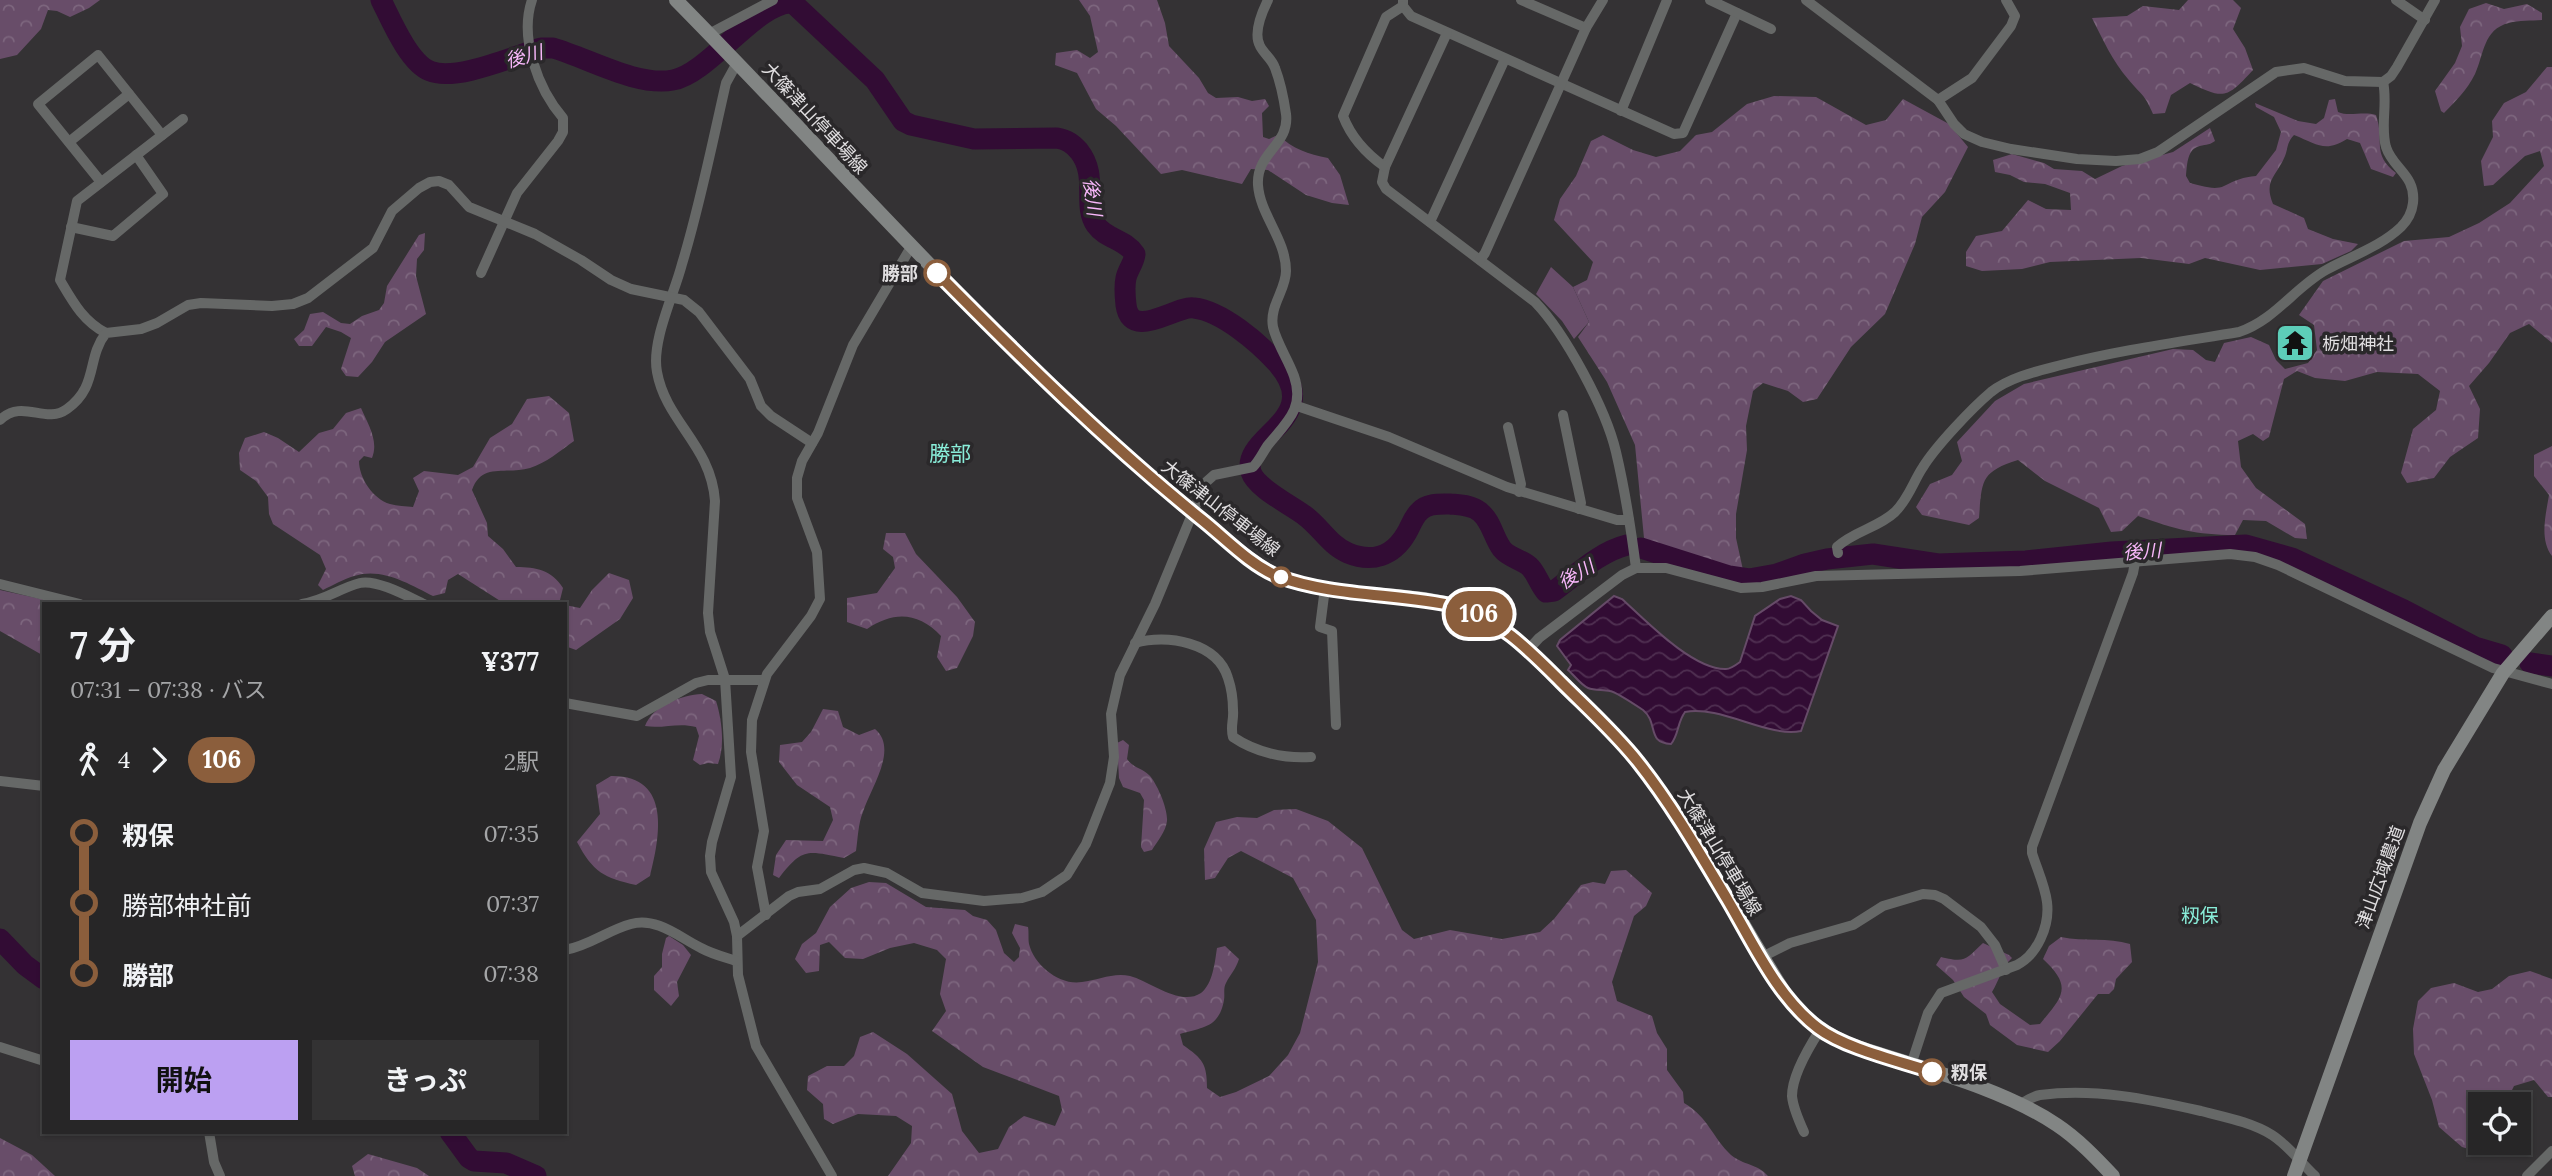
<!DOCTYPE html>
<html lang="ja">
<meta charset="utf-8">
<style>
:root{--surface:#272627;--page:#333233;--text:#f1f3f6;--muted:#a4a5a7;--line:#434344;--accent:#bca0f2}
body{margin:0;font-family:Lora,"Noto Sans JP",serif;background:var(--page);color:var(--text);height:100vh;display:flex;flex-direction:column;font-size:26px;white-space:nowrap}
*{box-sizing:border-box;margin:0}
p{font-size:23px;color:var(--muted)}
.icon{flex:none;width:38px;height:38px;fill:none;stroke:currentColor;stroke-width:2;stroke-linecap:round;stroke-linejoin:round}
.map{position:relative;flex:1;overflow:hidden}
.drawer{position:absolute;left:42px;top:602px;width:525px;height:532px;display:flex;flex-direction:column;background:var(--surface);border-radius:0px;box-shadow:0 2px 5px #0004,0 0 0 2px var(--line)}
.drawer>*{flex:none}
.badge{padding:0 14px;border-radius:23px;font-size:24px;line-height:46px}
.controls{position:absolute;left:2468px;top:1092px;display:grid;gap:14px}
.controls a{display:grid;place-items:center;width:63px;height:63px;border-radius:0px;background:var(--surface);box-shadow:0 2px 5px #0004,0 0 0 2px var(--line);font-size:35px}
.map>.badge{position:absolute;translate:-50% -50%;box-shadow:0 0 0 4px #fff}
.legs{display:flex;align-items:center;gap:10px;height:77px;padding:0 28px;font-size:23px}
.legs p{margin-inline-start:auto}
.headline{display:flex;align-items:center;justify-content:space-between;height:119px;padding:0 28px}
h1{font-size:38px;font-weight:700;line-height:52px}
.action{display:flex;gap:14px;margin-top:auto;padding:14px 28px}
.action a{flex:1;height:80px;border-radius:0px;background:var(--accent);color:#111;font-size:28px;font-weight:700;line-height:80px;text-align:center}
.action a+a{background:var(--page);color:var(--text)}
ul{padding:0 28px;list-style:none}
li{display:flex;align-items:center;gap:24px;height:70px;font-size:26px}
li i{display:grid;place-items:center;width:10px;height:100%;margin:0 9px;background:currentColor}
li i::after{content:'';width:18px;height:18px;margin:-9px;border:5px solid;border-radius:50%;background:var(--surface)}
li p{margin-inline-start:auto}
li:first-child i{background:linear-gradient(#0000 50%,currentColor 0)}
li:last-child i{background:linear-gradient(currentColor 50%,#0000 0)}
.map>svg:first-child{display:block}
.forest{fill:url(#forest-crowns)}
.park{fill:#684d69}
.water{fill:url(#water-waves);stroke:#664b68;stroke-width:2}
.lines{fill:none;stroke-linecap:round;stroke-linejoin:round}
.river{stroke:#320c34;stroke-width:21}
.street{stroke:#666867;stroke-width:10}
.secondary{stroke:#828584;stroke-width:14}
.line-1-casing{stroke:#fff;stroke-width:16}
.line-1{stroke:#8b5e3c;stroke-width:10}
.stop-1-dot{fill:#fff;stroke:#8b5e3c;stroke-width:3.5}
.labels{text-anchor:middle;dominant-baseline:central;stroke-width:7;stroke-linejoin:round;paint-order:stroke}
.street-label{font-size:18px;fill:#e0dee0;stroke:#2a282a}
.stop-label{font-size:18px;font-weight:bold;fill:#e0dee0;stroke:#2a282a;text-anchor:end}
.poi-label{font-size:18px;fill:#e0dee0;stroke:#2a282a;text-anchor:start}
.water-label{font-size:19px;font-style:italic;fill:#f8b7fa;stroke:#2a282a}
.neighbourhood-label{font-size:19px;fill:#89edd9;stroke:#2a282a}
.quarter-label{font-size:21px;fill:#89edd9;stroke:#2a282a}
</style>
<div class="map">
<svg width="2552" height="1176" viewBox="0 0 2552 1176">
<defs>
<pattern id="forest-crowns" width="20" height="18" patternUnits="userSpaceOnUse" patternTransform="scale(1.75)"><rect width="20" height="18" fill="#684d69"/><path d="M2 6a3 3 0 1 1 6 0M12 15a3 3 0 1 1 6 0" fill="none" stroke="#7d667e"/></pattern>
<pattern id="water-waves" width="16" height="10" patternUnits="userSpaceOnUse" patternTransform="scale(1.75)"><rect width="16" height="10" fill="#320c34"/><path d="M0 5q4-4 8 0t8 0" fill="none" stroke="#4f2f51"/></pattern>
</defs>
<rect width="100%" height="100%" fill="#343234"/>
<g class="forest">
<polygon points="0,0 100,0 89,8 70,17 57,11 48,10 41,29 17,55 0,59"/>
<path d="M1079 0H1157L1165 23 1169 46 1199 78 1208 93 1216 98 1238 97 1252 101 1265 99 1269 106 1262 113 1263 137 1269 139 1278 135C1293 149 1308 154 1328 158L1340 175 1349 205 1332 203 1306 195 1268 170 1251 169 1242 184 1182 170 1161 174 1116 126 1096 109 1077 73 1055 65 1056 53 1077 50 1090 58 1098 52 1090 16Z"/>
<path d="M2188 0H2233L2241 8 2233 29 2245 48 2253 70C2227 98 2225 100 2190 83L2171 95 2165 113 2153 114C2144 93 2142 96 2128 79 2113 62 2102 38 2092 18L2127 16 2143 6 2179 10Z"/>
<path d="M2486 3 2504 9 2527 4 2542 13V20C2531 21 2519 20 2509 23 2483 29 2484 55 2475 74 2467 90 2456 101 2444 113L2441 111 2435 91 2455 63 2462 46 2460 27 2469 9Z"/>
<path d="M2547 67H2552V343L2529 324 2510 333 2489 363 2469 386 2480 409 2478 438 2450 457 2434 478 2407 483 2401 473 2413 429 2436 410 2440 391 2418 374 2377 372 2345 381 2315 378 2297 371 2284 379 2269 437 2263 441 2253 434 2238 441 2241 467 2256 488 2305 524 2307 539 2295 538 2266 521 2243 520 2235 535C2196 535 2175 529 2138 516L2122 531 2111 532 2099 508 2045 481 2018 460C1980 472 1982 481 1979 518L1969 525 1922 515 1916 507 1930 484 1952 475 1962 461 1957 442 1995 401 2024 384 2173 349 2193 350 2206 360 2215 362 2224 343 2251 337 2269 345 2276 360 2285 369 2308 363 2317 350 2314 325 2299 315 2323 281 2404 241 2449 237 2479 223 2510 203 2544 166 2540 151 2525 156 2493 185 2484 186 2481 161 2493 137 2492 121 2504 103 2526 92Z"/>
<polygon points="1774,96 1816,97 1866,125 1886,120 1903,99 1949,124 1968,147 1945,192 1922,217 1915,244 1885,314 1851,347 1817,399 1803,402 1788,391 1763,383 1753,391 1746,426 1747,450 1736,514 1736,538 1743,570 1731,573 1654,547 1644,538 1635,445 1607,382 1578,337 1589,322 1573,287 1587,280 1593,262 1554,220 1560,199 1576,176 1591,141 1603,135 1633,150 1656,157 1680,151 1696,135 1712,132 1747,104"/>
<path d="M2335 99 2338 112C2349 117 2363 111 2376 115 2385 141 2371 154 2396 173L2393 177 2371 169 2360 143 2347 139C2325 153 2317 144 2294 135 2287 142 2288 148 2285 156 2277 176 2263 180 2273 204L2304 218 2308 229 2333 239 2358 244 2351 251 2322 264 2260 270 2205 258 2189 264 2141 258 2050 262 2022 269 1982 271 1966 266V252L1976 236 2002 231 2028 200 2046 209 2071 210 2070 193 2045 184 2024 182 2010 175 1995 172 1993 160 2012 154 2044 163 2054 169 2082 171 2095 179 2122 166 2173 152 2210 128 2215 141C2208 146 2205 144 2197 147 2187 151 2187 166 2186 176L2190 183C2200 185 2214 191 2224 186 2236 180 2243 177 2256 176L2276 150 2281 132 2274 117 2256 107 2255 103 2298 121 2316 124 2324 118 2329 100Z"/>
<polygon points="425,233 424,250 417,259 416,276 426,314 385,342 372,362 358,377 346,376 341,369 351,338 341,332 326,327 312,346 299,346 294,339 304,330 310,314 323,312 341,323 350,324 362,316 379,310 384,303 387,286 419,235"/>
<path d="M549 396 569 413 574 441C560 451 546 463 530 468 505 475 482 462 472 490L487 523 488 536 503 549 516 567C536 567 552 570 563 588L559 604H505L458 574 448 580 445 593 433 596C409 584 382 567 354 576 344 579 333 585 323 590L318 585 326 569 320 555 273 524 269 514 268 497 256 481 240 470 239 453 245 438 264 432 278 438 299 452 319 433 333 429 346 413 361 408C368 424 379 441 372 458L364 456 359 461C359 478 373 499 390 504 397 506 406 506 413 507L419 491 413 478 424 471 458 475 473 467 490 438 512 424 527 399Z"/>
<path d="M2552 446V556C2539 539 2546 514 2549 495L2534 476V455Z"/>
<path d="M886 533H905L916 554 957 597 975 622 973 636 957 668 946 671 937 657 941 636C918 612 894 611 867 629L847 622V598L877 593 895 568 893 557 883 549Z"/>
<polygon points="609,573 629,580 633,598 620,619 576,650 565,646 565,605 580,608 592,590"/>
<polygon points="0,590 64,604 44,604 44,656 0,631"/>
<path d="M702 694 716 701C722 720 725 745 718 764L708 763 700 765 693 760 699 736 696 727C678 722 663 729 645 726 653 705 682 695 702 694Z"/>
<path d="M823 709 838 711 843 727 859 735 875 729C899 749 870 789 863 812 858 824 858 838 856 851L844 858C807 851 803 847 779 878L773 875 776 855 786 840 823 841 833 820 830 807 797 785 779 762 780 745 802 742 811 732Z"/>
<path d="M1123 740 1129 745 1127 759C1133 768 1142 768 1149 775 1157 783 1168 809 1167 821 1166 831 1157 842 1152 850L1144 852 1141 847 1144 800 1140 793 1123 787 1119 778 1117 743Z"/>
<path d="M611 776C672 775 660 837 650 876L636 885C604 878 593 872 577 842L600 814 596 785Z"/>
<path d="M1296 809 1328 821 1362 848 1402 930 1414 939 1450 930 1502 939 1540 932 1554 919 1581 885 1593 882 1605 884 1611 871 1626 870 1652 893 1646 906 1634 916 1612 982 1617 1001 1652 1016 1657 1033 1667 1049V1070L1683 1092 1684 1103C1709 1118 1712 1137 1731 1155 1743 1165 1758 1164 1768 1176H888L911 1143 912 1126 896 1116 858 1114 833 1124 824 1119 823 1104 807 1090 808 1076 827 1066H844L854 1056 860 1037 873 1032 907 1054 952 1094 962 1131 979 1153 998 1149 1009 1127 1024 1116 1055 1126 1062 1110 1059 1096 983 1067 932 1031 946 1011 940 994 946 959 937 950 914 943 890 948 863 959 845 958 829 942 820 945 819 971 806 973 795 959 802 944 816 933 830 907 851 888 869 882 886 883 926 907 965 910 973 916 987 920 996 930 1004 953 1014 962 1019 957 1020 948 1012 933 1015 924 1028 927C1029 932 1028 939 1029 944 1034 965 1060 986 1082 982 1098 980 1114 972 1130 976 1150 981 1180 1007 1201 993 1213 984 1215 961 1217 948L1225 946 1239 959C1236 969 1230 975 1226 983 1223 988 1225 994 1224 1000 1219 1028 1203 1027 1180 1034L1183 1045C1203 1059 1207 1064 1207 1088L1220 1097 1236 1092 1269 1076 1288 1055 1300 1033 1318 962 1316 920 1293 878 1241 851 1228 858 1215 878 1205 880 1204 849 1216 822 1237 817 1257 818 1274 810Z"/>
<polygon points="669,936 683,945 691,955 677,982 679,996 671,1006 654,990 654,976 662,967 662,954 666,938"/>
<path d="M2061 937C2084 942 2108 937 2130 944L2132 962 2116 979 2114 989 2109 994H2098L2060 1041 2048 1052 2017 1045 1990 1025 1986 1014 1964 997 1953 980 1936 965 1941 957C1966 963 1965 960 1983 943L2009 955 2012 958C2001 968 2000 979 1992 992L2000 1004 2030 1025 2040 1024C2063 996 2073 987 2043 959L2049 946Z"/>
<polygon points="2530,971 2552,979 2552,1097 2548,1097 2534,1080 2514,1086 2505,1104 2480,1104 2480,1143 2514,1143 2514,1146 2495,1143 2485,1154 2462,1147 2439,1127 2432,1100 2414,1054 2413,1029 2418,1001 2431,988 2454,983 2478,992 2492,989 2509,976"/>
<polygon points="0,1138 32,1155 55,1176 0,1176"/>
<polygon points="368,1154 417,1168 429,1176 355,1176 352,1166"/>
</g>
<polygon class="park" points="1551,267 1573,287 1589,322 1574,339 1562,321 1536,294"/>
<path class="water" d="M1614 596 1622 599C1645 620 1693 670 1726 669 1730 669 1736 665 1740 662L1755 616 1780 599 1791 596 1801 600 1811 611 1822 620 1838 626 1801 731C1768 738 1721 705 1685 712 1677 723 1679 734 1671 744 1646 743 1659 723 1643 710 1637 706 1616 692 1610 691 1604 689 1595 691 1588 688 1581 685 1574 675 1568 670L1571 665 1557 646 1560 640Z"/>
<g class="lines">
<g class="river">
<path d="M381 0C391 20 409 63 430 71 455 82 514 56 541 48H553C588 58 637 87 673 80 709 74 758 0 793 3L875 80 903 121 911 125 974 139 1057 138C1067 140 1072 143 1079 151 1099 176 1082 205 1096 225 1106 239 1125 239 1135 254 1134 263 1128 269 1126 278 1124 287 1125 296 1126 305 1131 342 1176 305 1194 308 1222 311 1259 343 1277 363 1327 420 1240 435 1251 472 1256 488 1291 505 1304 515 1320 526 1329 545 1348 553 1372 563 1393 556 1406 534 1411 526 1413 517 1420 511 1427 503 1440 504 1450 504 1461 505 1472 505 1480 512 1492 522 1493 537 1502 549 1508 557 1520 559 1529 566 1536 572 1539 584 1546 592L1554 591C1576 575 1599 552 1627 545"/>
<polyline points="1641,548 1729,576 1749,579 1777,574 1805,564 1827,559 1873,554 1938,564 2026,561 2112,552 2246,545 2292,558 2404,610 2475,647 2502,655"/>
<polyline points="2530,663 2552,666"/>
<polyline points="0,939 25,965 44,979"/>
<polyline points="450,1132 469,1158 474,1161 506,1163 536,1176"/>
</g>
<g class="street">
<polyline points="1403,0 1403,6 1411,16 1674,134 1683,133 1737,13"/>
<polyline points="1521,0 1586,28"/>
<polyline points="1710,0 1771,29"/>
<polyline points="1806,0 1938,100 1954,124 1964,134 1982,142 2011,149 2077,159 2116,161 2140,159 2158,152 2276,72 2304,68 2345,81 2383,82 2391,76 2397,67 2435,0"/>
<polyline points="2396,0 2425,20"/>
<path d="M1447 33 1385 167 1382 182 1386 189 1535 302C1565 333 1606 409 1616 452 1625 490 1631 529 1636 568"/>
<polyline points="709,34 773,0"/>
<path d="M737 63 726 83C712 144 700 205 682 264 674 295 651 341 657 372 666 422 711 445 715 501L708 613 710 632 725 679 731 777 712 842 710 856 711 872 734 922 737 936 738 975 756 1046 832 1176"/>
<polyline points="1938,100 1972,78 2011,26 2015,16 2006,0"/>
<polyline points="1621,111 1667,0"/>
<polyline points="69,142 129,94"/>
<path d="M1385 167C1368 155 1351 137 1343 116L1386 17 1403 6"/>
<polyline points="101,182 38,104 98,55 162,135"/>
<polyline points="1430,222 1505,59"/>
<polyline points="71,227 113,236 163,194 136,155"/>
<polyline points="1480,260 1485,253 1586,28 1603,0"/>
<path d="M481 273 517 193 558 141 563 132V118C538 89 519 38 532 0"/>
<path d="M106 333C83 321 73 302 60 280L77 201 183 119"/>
<polyline points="1297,406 1389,437 1507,487 1617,520 1629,520"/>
<polyline points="1563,415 1581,503 1579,509"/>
<path d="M0 420C23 398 45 425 67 409 99 386 86 358 106 333L141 329 157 323 188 305 201 303 272 306 293 304 308 298 373 248 392 211 419 188 430 182 439 181 449 185 469 207 535 234 581 260 611 280 631 289 684 300 699 312 750 379 761 406 771 416 812 443"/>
<polyline points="1508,427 1521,484 1519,492"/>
<path d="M1838 553 1837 547C1854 531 1878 528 1895 512 1909 498 1913 482 1923 467 1936 446 1972 408 1991 392 2010 377 2038 371 2061 365 2120 350 2179 342 2239 332 2275 320 2294 288 2326 270 2351 256 2380 247 2401 227 2407 221 2412 212 2413 203 2416 175 2393 169 2386 147 2380 126 2388 103 2383 82"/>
<polyline points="0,584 80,604"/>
<polyline points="1325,588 1320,627 1332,631 1336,725"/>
<path d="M302 604C326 600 340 588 360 583 377 579 409 597 424 604"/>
<path d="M1135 643C1167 634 1217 642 1228 678 1231 687 1233 700 1233 710 1234 720 1230 727 1233 737 1255 752 1284 759 1311 757"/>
<polyline points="1528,650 1539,638 1622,575 1636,568 1666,568 1741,588 1762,587 1816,576 2020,571 2230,554 2255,557 2278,565 2493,668 2552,684"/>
<polyline points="565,703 637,716 696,683 708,680 764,680"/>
<polyline points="0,781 44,786"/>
<polyline points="766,915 757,867 764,831 751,752 752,720 767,674 811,616 820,599 817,552 797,498 797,478 802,461 818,433 853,345 911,247"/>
<path d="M737 936 789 896 798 892 820 889 854 870 864 868 887 873 922 893 984 901 1022 898 1042 892 1067 875 1086 844 1110 783 1114 757 1111 714 1120 675 1155 604 1205 483 1214 475 1253 467C1259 461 1263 452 1268 445 1287 422 1305 408 1294 376 1288 359 1277 344 1273 327 1269 306 1286 290 1286 271 1286 239 1260 215 1258 185 1256 152 1290 145 1286 114 1284 100 1280 81 1275 68 1272 59 1264 54 1260 46 1253 33 1262 12 1268 0"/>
<path d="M565 950C589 946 608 930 631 924 657 917 679 937 701 948 712 954 724 957 736 961"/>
<polyline points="1762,957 1790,943 1853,925 1883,906 1923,894 1935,895 1944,899 1981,927 1995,945 2006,970"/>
<polyline points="0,1047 44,1061"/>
<path d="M1911 1065 1928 1013 1941 993 2017 965C2037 955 2050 926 2047 902 2045 886 2037 869 2032 853V847L2133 573 2135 562"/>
<path d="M2021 1104C2027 1100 2034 1096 2040 1095 2095 1088 2148 1099 2201 1111 2224 1117 2251 1122 2272 1135 2289 1146 2300 1162 2315 1176"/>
<polyline points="209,1132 214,1162 220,1176"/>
<path d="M1804 1132C1799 1121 1793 1108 1792 1096 1792 1075 1809 1047 1820 1030"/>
<polyline points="2527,1176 2552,1151"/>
</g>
<g class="secondary">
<path d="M676 0C820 146 955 300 1107 438 1141 469 1176 499 1212 528 1228 541 1243 555 1260 566 1319 606 1412 584 1476 613 1509 627 1534 655 1559 680 1596 716 1633 752 1662 794 1706 856 1742 925 1783 990 1803 1016 1817 1029 1846 1043 1913 1066 1999 1086 2057 1125 2078 1139 2096 1158 2113 1176"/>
<polyline points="2294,1176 2420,823 2444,770 2503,673 2552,616"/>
</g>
</g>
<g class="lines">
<g class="line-1-casing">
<path id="line-1" d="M937 273C1022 359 1107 443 1201 519 1225 538 1249 564 1277 576 1333 597 1397 593 1455 606 1499 619 1529 650 1561 682 1587 708 1615 733 1638 762 1672 805 1699 852 1727 899 1753 943 1777 997 1818 1028 1844 1048 1899 1061 1932 1072"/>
</g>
<use href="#line-1" class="line-1"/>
</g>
<defs>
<g id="temple-square" transform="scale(2.0125)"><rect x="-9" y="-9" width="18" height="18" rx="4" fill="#5dceb9" stroke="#2a282a"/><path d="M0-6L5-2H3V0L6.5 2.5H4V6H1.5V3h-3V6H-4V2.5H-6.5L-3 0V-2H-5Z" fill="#111"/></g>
</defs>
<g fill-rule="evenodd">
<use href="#temple-square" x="2295" y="343"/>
</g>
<g class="stop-1-dot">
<circle cx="937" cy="273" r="12"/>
<circle cx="1281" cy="577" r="9"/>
<circle cx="1932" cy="1072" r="12"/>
</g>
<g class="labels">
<g class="street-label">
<text transform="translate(815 118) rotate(47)">大篠津山停車場線</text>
<text transform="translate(1221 508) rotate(38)">大篠津山停車場線</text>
<text transform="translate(1720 852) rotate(59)">大篠津山停車場線</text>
<text transform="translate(2380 877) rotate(-70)">津山広域農道</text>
</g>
<g class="stop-label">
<text x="918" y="273">勝部</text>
<text x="1951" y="1072" text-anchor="start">籾保</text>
</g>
<g class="poi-label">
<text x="2322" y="343">栃畑神社</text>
</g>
<g class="water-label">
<text transform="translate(524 56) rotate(-15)">後川</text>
<text transform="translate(1093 197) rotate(83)">後川</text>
<text transform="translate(2142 551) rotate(-4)">後川</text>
<text transform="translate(1576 574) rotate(-30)">後川</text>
</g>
<g class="neighbourhood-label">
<text x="2200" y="915">籾保</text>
</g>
<g class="quarter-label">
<text x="950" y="453">勝部</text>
</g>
</g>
</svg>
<div class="controls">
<a><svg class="icon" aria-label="locate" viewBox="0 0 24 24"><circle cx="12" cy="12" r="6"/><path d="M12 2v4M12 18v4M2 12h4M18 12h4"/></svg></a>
</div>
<b class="badge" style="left:1479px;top:614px;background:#8b5e3c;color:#fff">106</b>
<section class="drawer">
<div class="headline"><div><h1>7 分</h1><p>07:31 – 07:38 · バス</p></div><b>¥377</b></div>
<div class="legs"><svg class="icon" aria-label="walk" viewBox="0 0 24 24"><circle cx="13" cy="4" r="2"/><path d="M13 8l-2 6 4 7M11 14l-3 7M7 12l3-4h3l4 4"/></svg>4<svg class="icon" aria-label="forward" viewBox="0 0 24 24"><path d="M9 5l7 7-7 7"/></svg><b class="badge" style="background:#8b5e3c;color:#fff">106</b><p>2駅</p></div>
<ul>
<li><i style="color:#8b5e3c"></i><b>籾保</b><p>07:35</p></li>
<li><i style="color:#8b5e3c"></i><span>勝部神社前</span><p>07:37</p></li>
<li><i style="color:#8b5e3c"></i><b>勝部</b><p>07:38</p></li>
</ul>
<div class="action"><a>開始</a><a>きっぷ</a></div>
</section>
</div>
